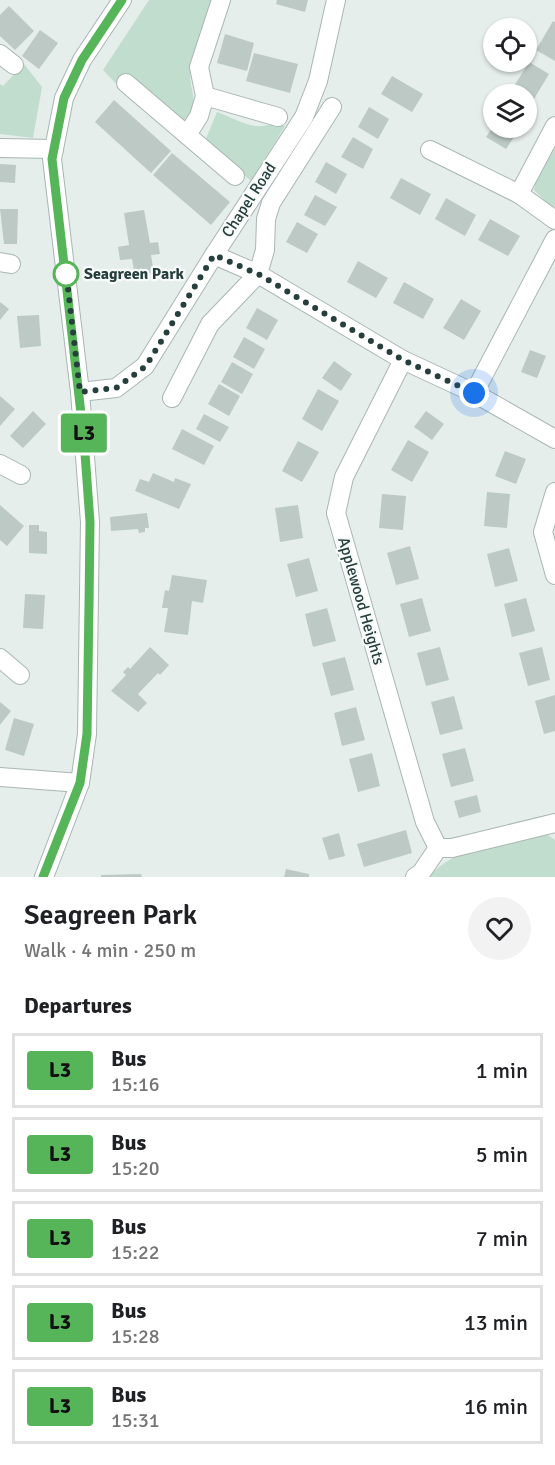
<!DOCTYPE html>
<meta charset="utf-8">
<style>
:root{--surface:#fff;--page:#f2f2f2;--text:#202124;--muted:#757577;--line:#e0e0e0}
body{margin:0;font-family:Signika,sans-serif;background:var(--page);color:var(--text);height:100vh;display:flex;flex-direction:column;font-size:22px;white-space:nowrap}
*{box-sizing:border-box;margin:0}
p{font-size:20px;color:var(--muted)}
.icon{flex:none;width:33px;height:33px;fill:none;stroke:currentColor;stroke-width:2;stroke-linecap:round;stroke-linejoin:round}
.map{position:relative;height:877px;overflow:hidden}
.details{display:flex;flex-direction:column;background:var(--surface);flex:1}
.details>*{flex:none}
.badge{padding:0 12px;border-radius:4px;font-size:21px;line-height:39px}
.fabs{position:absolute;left:483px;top:18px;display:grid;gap:12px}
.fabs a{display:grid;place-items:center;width:54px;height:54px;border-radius:50%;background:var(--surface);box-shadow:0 2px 4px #0004;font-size:30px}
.you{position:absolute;width:30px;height:30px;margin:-15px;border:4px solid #fff;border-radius:50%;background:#1a73e8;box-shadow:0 0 0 9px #1a73e833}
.map>.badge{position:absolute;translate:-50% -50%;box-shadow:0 0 0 3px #fff}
h2{padding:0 24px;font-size:22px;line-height:54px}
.round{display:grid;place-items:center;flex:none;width:63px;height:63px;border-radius:32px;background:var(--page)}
.summary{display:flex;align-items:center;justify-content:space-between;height:102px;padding:0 24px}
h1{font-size:28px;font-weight:600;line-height:45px}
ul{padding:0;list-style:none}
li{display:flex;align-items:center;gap:18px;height:75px;margin:0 12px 9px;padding:0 12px;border:3px solid var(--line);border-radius:0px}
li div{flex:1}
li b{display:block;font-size:22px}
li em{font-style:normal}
li .badge{min-width:66px;font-weight:700;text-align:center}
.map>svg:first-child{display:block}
.green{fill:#c1ddce}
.building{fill:#bcc9c5}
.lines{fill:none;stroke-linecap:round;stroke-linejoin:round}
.minor-casing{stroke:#a9b6b4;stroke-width:20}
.minor{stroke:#fff;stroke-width:18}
.line-casing{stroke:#fff;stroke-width:14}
.line{stroke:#56b559;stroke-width:9}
.walk{stroke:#263f3d;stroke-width:6;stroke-dasharray:0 10.8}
.stop-dot{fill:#fff;stroke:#56b559;stroke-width:3}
.labels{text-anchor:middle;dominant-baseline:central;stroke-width:4.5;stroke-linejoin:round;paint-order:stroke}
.street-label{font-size:16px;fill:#263f3d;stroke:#f7faf9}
.stop-label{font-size:16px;font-weight:bold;fill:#263f3d;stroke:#f7faf9;text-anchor:start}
</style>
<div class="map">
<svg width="555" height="877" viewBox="0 0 555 877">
<rect width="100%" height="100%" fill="#e6eeec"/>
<g class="green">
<path d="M149 0H213C206 22 195 46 191 69 187 91 204 103 182 122L123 91 103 70Z"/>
<polygon points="24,64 42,87 33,138 0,134 0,84 3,86"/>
<path d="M217 112C229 116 242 124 255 126 266 127 274 122 285 126L251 181 205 141Z"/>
<polygon points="555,139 555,207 547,203 534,190 538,171"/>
<path d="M542 831 555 840V877H429C457 845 502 841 542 831Z"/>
</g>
<g class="building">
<polygon points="277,0 308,0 305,12 276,4"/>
<polygon points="9,6 34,31 15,50 0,36 0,15"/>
<polygon points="553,21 555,22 555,61 536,50"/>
<polygon points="40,30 58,43 39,69 22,56"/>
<polygon points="225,34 254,43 247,71 217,63"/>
<polygon points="254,53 298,64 290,93 246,81"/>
<polygon points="529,62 549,74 531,104 526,101 526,94 511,91"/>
<polygon points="392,76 423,94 412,112 381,94"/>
<polygon points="114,100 171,151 151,173 95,122"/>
<polygon points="369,107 389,119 378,139 358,127"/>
<polygon points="492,128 520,128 506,149 486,137"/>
<polygon points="353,137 373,149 363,169 341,157"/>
<polygon points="172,153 230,202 211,225 153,175"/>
<polygon points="326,162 347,174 336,194 315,182"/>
<polygon points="0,164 16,165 15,183 0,182"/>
<polygon points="401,178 431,194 420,215 390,198"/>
<polygon points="315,195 337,207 325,226 304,215"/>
<polygon points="446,198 476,215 465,236 435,219"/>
<polygon points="0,209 18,209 17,244 4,244"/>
<polygon points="144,210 150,243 158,242 160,254 151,255 154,273 135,276 132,259 120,260 118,247 129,245 124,213"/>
<polygon points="490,219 520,236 508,256 478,240"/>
<polygon points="297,222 318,234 307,253 286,242"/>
<polygon points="358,261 388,278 376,298 347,282"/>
<polygon points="404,282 434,299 423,319 393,303"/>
<polygon points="461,299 481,311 464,340 443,328"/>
<polygon points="0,302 9,309 0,320"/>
<polygon points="257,308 278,320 267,340 246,328"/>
<polygon points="39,315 41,346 20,348 17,316"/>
<polygon points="244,337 265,349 254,369 233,357"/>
<polygon points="530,350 546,356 537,378 521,372"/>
<polygon points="334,361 352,374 341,391 322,378"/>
<polygon points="232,362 253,374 242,394 221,382"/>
<polygon points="219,384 240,396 229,416 208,404"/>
<polygon points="318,389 339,401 322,431 302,419"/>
<polygon points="0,396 15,409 0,426"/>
<polygon points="33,411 46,424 23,448 10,436"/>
<polygon points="426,411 444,424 432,440 414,427"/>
<polygon points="204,414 229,427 220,442 196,429"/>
<polygon points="182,429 214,446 204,465 172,449"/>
<polygon points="408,440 429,452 412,482 391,470"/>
<polygon points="298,441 319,452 302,482 282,471"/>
<polygon points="505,451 526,459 516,484 495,476"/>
<polygon points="153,473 174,482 175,478 191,484 179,509 135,491 140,479 149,482"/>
<polygon points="487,492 510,494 507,528 484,526"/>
<polygon points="382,494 406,496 403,530 379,528"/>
<polygon points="0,505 24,526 7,546 0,540"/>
<polygon points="298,505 303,538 280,542 275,508"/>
<polygon points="147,513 149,528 145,528 145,532 139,533 138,529 111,531 110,517"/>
<polygon points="29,525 39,525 39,531 47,532 47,554 29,553"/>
<polygon points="410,546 419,579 396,585 387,553"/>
<polygon points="509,548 518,581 495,587 487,554"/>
<polygon points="309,558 318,591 296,597 287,564"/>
<polygon points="172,575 207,580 203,603 192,601 188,635 164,632 168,608 162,608 165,590 169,591"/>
<polygon points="25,594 45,595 43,629 23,628"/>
<polygon points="422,598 431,631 409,637 400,604"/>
<polygon points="526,598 535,631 512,637 504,604"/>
<polygon points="327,608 336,641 313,647 305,614"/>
<polygon points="150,647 169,665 160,675 158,673 138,694 147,703 138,712 111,691 126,675 123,672 128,667 130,669"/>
<polygon points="440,647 449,680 426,686 417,653"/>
<polygon points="542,647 550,680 528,686 519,653"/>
<polygon points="345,657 354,690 331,696 322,663"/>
<polygon points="555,695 555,731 544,734 535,701"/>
<polygon points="454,696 463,729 440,735 431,702"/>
<polygon points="0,702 11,711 0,725"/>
<polygon points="356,707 365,740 342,746 334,713"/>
<polygon points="14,718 34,724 24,756 5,750"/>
<polygon points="465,748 474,781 451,787 442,754"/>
<polygon points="372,753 380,786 358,792 349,759"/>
<polygon points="477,795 481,812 459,818 454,801"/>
<polygon points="406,830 412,853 364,867 357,844"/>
<polygon points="339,833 345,856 329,860 322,838"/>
<polygon points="286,869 309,874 309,877 284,877"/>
<polygon points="141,874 142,877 101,877 101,875"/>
</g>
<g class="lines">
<g class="minor-casing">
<g id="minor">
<polyline points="0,54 14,65"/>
<polyline points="126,83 235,176"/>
<polyline points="205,96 278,117"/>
<polyline points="187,135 199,116 205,96 199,67 221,0"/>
<polyline points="0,148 54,149"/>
<polyline points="430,150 519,194 555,220"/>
<polyline points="519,194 555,126"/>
<polyline points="214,255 258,274 403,360 474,393 555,439"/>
<polyline points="0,262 11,264"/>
<polyline points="403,360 344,477 336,513 425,822 438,848 452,848 555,823"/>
<polyline points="80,392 116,388 145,366 214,255 304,117 318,81 336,0"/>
<polyline points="474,393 555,239"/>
<polyline points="172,398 210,324 258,274 265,250 266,219 271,203 332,107"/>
<polyline points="0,464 21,475"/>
<polyline points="555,492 543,532 555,575"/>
<polyline points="0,658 20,675"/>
<polyline points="0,777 80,783"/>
<polyline points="44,877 80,783 87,734 90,522 80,392 52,159 64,98 82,60 122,0"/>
<polyline points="415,877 421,873 438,848"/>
</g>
</g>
<use href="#minor" class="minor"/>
</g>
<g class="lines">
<g class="line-casing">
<polyline id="line" points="43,877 80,783 87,734 89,605 90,522 84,440 52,159 64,98 82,60 122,0"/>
</g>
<use href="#line" class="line"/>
<polyline class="walk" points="66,274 66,271 80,392 116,388 146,366 214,255 258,274 403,360 474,393"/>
</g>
<circle class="stop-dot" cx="66" cy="274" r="12"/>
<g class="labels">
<g class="street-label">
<text transform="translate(249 200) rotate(-57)">Chapel Road</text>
<text transform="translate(361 601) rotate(74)">Applewood Heights</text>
</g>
<g class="stop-label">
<text x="84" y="274">Seagreen Park</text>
</g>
</g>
</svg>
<div class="fabs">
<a><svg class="icon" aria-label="locate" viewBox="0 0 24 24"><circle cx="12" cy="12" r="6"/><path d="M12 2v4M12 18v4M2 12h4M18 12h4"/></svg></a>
<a><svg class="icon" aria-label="layers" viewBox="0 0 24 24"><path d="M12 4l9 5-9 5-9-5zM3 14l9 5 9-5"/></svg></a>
</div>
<div class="you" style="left:474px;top:393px"></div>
<b class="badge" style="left:84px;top:433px;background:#56b559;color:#111">L3</b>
</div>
<section class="details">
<div class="summary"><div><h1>Seagreen Park</h1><p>Walk · 4 min · 250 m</p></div><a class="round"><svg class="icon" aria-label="heart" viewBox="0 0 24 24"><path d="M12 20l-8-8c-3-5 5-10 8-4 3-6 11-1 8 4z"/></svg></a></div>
<h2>Departures</h2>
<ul>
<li><span class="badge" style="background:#56b559;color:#111">L3</span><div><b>Bus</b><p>15:16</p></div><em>1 min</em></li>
<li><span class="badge" style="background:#56b559;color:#111">L3</span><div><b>Bus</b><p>15:20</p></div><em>5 min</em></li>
<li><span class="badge" style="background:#56b559;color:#111">L3</span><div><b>Bus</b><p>15:22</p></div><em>7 min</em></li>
<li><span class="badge" style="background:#56b559;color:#111">L3</span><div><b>Bus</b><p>15:28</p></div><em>13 min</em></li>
<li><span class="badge" style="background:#56b559;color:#111">L3</span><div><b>Bus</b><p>15:31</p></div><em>16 min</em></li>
</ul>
</section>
